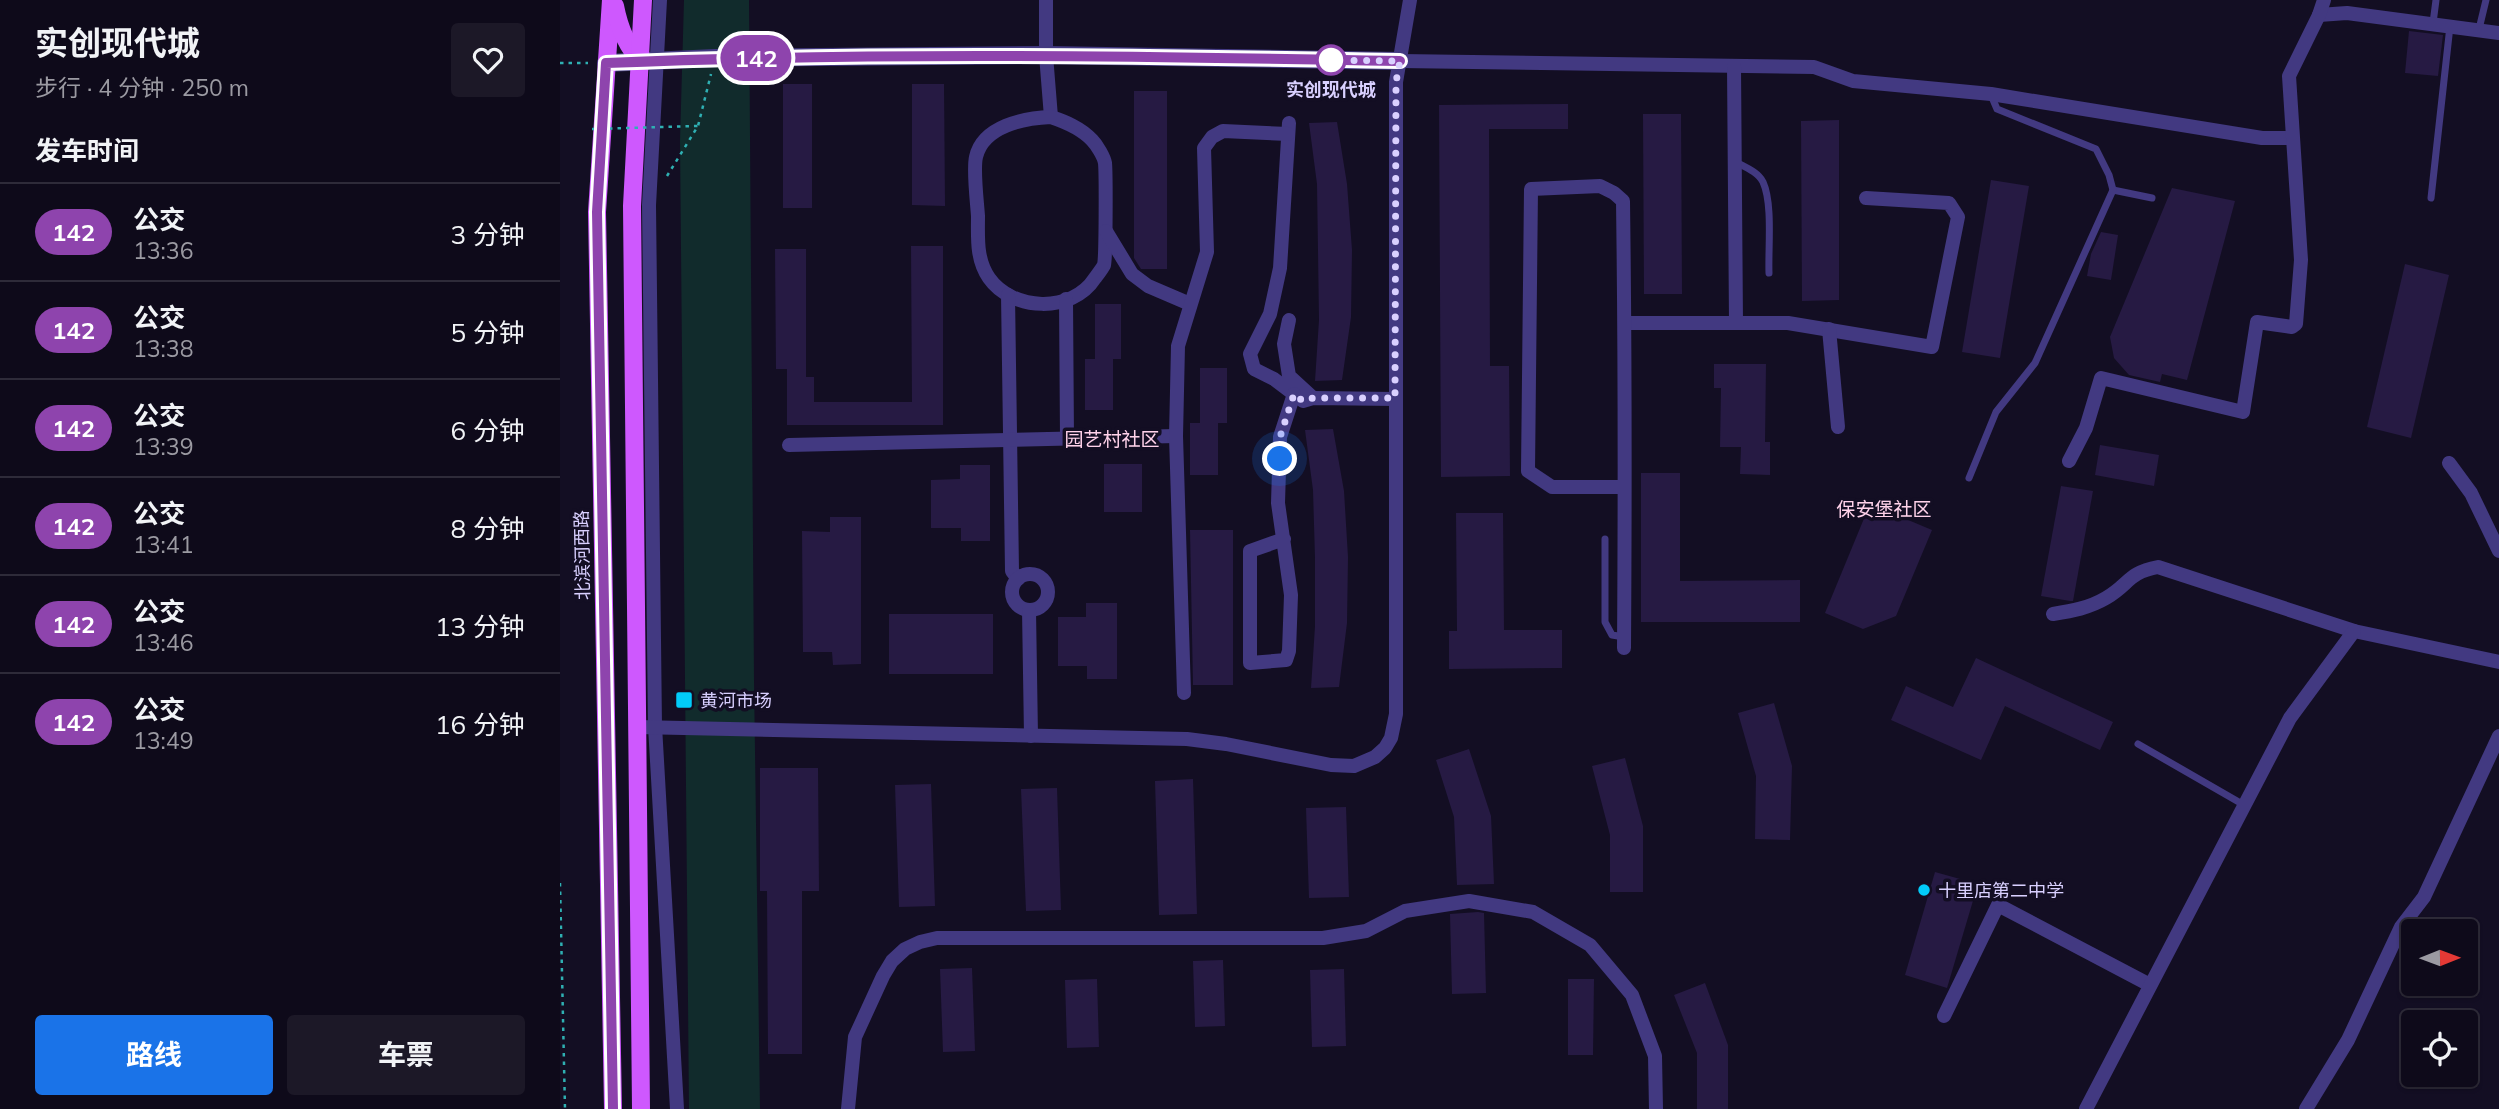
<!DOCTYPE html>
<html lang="zh">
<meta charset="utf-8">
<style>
:root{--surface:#0e0a1a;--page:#1c1827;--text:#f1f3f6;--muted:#9b9aa2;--line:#2e2b39;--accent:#1a73e8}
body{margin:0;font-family:Mulish,"Noto Sans SC",sans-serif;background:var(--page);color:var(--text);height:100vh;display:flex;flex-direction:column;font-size:26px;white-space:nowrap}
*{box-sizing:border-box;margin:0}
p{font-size:23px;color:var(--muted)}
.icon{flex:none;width:38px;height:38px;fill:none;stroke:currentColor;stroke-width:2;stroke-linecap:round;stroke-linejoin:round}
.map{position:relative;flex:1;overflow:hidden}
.details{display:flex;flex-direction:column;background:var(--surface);width:560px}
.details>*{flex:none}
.badge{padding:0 14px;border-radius:23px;font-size:24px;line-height:46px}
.needle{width:46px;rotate:89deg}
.controls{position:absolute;left:1841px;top:919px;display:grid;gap:14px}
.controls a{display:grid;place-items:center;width:77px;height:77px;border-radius:7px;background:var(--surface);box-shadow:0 2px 5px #0004,0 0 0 2px var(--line);font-size:35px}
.you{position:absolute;width:35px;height:35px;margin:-18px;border:5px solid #fff;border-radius:50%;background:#1a73e8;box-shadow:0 0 0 10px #1a73e833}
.map>.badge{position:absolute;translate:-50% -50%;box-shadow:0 0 0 4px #fff}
h2{padding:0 35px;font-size:26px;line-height:63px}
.round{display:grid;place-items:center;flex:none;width:74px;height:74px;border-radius:7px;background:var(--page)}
.summary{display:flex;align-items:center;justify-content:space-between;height:119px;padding:0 35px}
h1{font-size:33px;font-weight:700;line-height:52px}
.action{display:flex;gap:14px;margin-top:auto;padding:14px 35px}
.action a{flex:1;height:80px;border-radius:7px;background:var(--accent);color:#fff;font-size:28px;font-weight:700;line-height:80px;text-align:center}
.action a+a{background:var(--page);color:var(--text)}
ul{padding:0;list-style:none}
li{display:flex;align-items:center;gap:21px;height:98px;padding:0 35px;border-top:2px solid var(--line)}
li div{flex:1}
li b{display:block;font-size:26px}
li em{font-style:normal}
li .badge{min-width:77px;font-weight:700;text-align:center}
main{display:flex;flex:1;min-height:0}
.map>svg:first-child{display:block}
.green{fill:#112b2c}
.building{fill:#261a43}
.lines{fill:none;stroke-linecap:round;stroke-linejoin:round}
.path{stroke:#2fb0b3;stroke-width:2.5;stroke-dasharray:3.5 5;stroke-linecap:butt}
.service{stroke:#423981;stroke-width:7}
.minor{stroke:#423981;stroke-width:14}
.tertiary{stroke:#423981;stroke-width:18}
.primary{stroke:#ce58fe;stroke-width:18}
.path-bridge{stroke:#2fb0b3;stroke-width:2.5;stroke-dasharray:3.5 5;stroke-linecap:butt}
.line-casing{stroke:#fff;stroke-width:16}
.line{stroke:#8e44ad;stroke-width:10}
.walk{stroke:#d9d0ff;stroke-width:7;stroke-dasharray:0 12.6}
.stop-dot{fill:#fff;stroke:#8e44ad;stroke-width:3.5}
.poi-dot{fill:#02cbf9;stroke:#130e23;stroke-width:2.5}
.labels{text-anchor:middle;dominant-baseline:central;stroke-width:7;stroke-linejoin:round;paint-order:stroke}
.stop-label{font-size:18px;font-weight:bold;fill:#d9d0ff;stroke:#130e23}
.street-label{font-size:18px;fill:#d9d0ff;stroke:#130e23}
.poi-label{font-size:18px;fill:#d9d0ff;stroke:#130e23;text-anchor:start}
.neighbourhood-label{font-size:19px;fill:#ffd2ea;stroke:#130e23}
</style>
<main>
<section class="details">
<div class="summary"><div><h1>实创现代城</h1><p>步行 · 4 分钟 · 250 m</p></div><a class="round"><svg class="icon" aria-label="heart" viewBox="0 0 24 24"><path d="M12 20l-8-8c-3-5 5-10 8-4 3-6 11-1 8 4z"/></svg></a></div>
<h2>发车时间</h2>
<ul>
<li><span class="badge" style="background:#8e44ad;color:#fff">142</span><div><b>公交</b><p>13:36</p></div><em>3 分钟</em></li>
<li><span class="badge" style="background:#8e44ad;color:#fff">142</span><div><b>公交</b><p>13:38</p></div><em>5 分钟</em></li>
<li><span class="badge" style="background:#8e44ad;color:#fff">142</span><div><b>公交</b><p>13:39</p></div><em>6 分钟</em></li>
<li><span class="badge" style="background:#8e44ad;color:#fff">142</span><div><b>公交</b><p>13:41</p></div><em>8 分钟</em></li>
<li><span class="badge" style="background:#8e44ad;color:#fff">142</span><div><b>公交</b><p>13:46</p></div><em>13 分钟</em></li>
<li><span class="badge" style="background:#8e44ad;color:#fff">142</span><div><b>公交</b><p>13:49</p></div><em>16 分钟</em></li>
</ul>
<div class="action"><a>路线</a><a>车票</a></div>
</section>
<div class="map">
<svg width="1939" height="1109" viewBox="0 0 1939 1109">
<rect width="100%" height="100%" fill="#130e23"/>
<polygon class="green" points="124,0 189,0 194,680 200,1109 129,1109 120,141"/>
<g class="building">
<polygon points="1849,31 1883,35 1878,76 1845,73"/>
<rect x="223" y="84" width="29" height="124"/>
<polygon points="352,84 384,84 385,206 352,205"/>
<polygon points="574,91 607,91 607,269 581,269 574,258"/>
<polygon points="1008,104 1008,129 929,129 930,366 949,366 950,476 881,477 879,105"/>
<polygon points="1083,114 1121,114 1122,294 1084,294"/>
<polygon points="1279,120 1279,300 1242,301 1241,121"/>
<polygon points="777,122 787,184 792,250 791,317 782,380 755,381 759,320 758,251 757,184 749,123"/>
<polygon points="1431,180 1469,186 1440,358 1402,352"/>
<polygon points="1612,188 1675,201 1627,380 1602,374 1600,382 1569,375 1554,358 1550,337"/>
<polygon points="1541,232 1558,235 1551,280 1527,276 1531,254"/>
<polygon points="351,246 383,246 383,425 227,425 227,369 216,369 215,249 246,249 246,377 254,377 254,402 352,402"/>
<polygon points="1845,264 1889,275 1851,438 1807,427"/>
<polygon points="535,304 561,304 561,359 553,359 553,410 525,410 525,359 535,359"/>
<polygon points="1154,364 1206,364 1205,442 1210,442 1210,475 1180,474 1181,447 1160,447 1161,388 1154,388"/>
<polygon points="640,368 667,368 667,423 658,423 658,475 630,475 630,423 640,423"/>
<polygon points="773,429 784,491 788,557 787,623 779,687 751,688 755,626 755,558 753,490 745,430"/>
<polygon points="1540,445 1599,455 1594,486 1535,475"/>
<rect x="544" y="464" width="38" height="48"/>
<polygon points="400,465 430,465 430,541 401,541 401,528 371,528 371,480 400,479"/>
<polygon points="1081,473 1120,473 1120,581 1240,580 1240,622 1081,622"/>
<polygon points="1501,486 1533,491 1513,601 1510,601 1481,596"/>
<polygon points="1310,504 1372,530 1336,616 1303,629 1265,613"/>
<polygon points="896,513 943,513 944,630 1002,630 1002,668 889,669 889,631 897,631"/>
<polygon points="270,517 301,517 301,664 273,665 272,652 243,652 242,531 270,532"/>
<polygon points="630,530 673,530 673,685 633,685"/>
<polygon points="526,603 557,603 557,679 527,679 527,666 498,666 498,617 526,617"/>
<rect x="329" y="614" width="104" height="60"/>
<polygon points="1416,658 1553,722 1540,750 1445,706 1421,760 1331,720 1346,686 1393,707"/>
<polygon points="1214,703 1232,766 1230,840 1195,839 1196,776 1178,713"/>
<polygon points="909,749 931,816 934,884 897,885 894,817 876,760"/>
<polygon points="1065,758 1083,826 1083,892 1050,892 1050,835 1032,766"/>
<polygon points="200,768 258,768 259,891 242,891 242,1054 208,1054 207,891 200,891"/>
<polygon points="633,779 637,914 599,915 595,781"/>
<polygon points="371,784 375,906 339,907 335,785"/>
<polygon points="497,788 501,910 466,911 461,789"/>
<polygon points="786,807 789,897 749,898 746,808"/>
<polygon points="1375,872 1418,884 1387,988 1345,975"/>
<polygon points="918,912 924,913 926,993 892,994 890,914"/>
<polygon points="663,960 665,1026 635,1027 633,961"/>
<polygon points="412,968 415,1051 383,1052 380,969"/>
<polygon points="784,969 786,1046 752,1047 750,970"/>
<polygon points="537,979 539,1047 507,1048 505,980"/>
<polygon points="1008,979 1034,979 1033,1055 1008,1055"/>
<polygon points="1145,983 1168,1045 1168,1109 1137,1109 1137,1053 1114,995"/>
</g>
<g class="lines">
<g class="path">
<polyline points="0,63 28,63"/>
<polyline points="107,176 138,126 151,74"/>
<polyline points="0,883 5,1109"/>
</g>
<g class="service">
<polyline points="1873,23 1876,0"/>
<polyline points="1919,29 1926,0"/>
<path d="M1176 162C1185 167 1198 172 1203 182 1213 204 1208 249 1209 273"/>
<polyline points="1553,190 1592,198"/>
<polyline points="1871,198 1890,26"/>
<polyline points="1409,478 1436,412 1475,363 1553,190 1549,175 1536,149 1437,109 1431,95"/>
<polyline points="1045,539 1045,622 1052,635 1064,637"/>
<polyline points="1578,744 1684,805"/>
</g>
<g class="minor">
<polyline points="100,0 89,205 95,726 117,1109"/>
<polyline points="486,0 486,55 491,117"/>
<polyline points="1759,15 1787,13 1939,33"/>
<polyline points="840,61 1254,67 1293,81 1431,94 1702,138 1732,138"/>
<polyline points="1174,66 1176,323"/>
<path d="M491 117C506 122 521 128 532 140 537 145 544 157 545 163 546 174 546 257 544 265 542 269 538 274 535 278 512 314 452 311 429 278 416 259 418 238 418 216 417 201 413 170 416 157 423 126 464 118 491 117Z"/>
<polyline points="729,123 720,268 710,314 690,354 694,369 714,379 743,401 753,398 835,399"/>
<polyline points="546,231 572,274 588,286 630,304"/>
<polyline points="448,295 452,571 458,579"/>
<polyline points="506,299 507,439"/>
<polyline points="729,320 724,344 729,376 753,398"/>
<polyline points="1065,323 1228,323 1372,347 1398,217 1389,203 1306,198"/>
<polyline points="1269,329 1278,427"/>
<polyline points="229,445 616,436"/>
<polyline points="1509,461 1526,428 1541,378 1683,412 1697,322 1732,327 1736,324 1741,260 1729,76 1759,15 1764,0"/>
<polyline points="1889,463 1911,493 1939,551"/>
<polyline points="724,539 690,551 690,663 726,660 729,651 731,595 718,503 720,437 734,394"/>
<circle cx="470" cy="592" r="18"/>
<polyline points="469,610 471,736"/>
<path d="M1493 614C1512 611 1529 608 1546 598 1570 584 1567 573 1598 567L1794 631 1939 662"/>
<path d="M1064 648C1065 499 1065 350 1063 201L1054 193 1040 186 971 189 968 471 992 487H1064"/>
<polyline points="624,693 616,436 618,346 647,252 644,148 652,137 663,131 728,134"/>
<polyline points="77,727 627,739 666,744 771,765 794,766 815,757 825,748 831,738 836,714 836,82 850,0"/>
<polyline points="1384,1016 1438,905 1590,985"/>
<polyline points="288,1109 295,1037 323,976 332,961 345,949 360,942 377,938 763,938 806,931 845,911 909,901 973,912 1030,945 1072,995 1095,1056 1096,1109"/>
<polyline points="1526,1109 1730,718 1794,631"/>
<polyline points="1746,1109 1788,1040 1841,927 1864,897 1939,736"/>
</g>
<polyline class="tertiary" points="46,63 155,58 486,55 840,61"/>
<g class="primary">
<polyline points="51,0 37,212 53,1109"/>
<path d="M55 6C59 27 66 46 81 61"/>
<polyline points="81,1109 72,206 83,0"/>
</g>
<polyline class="path-bridge" points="32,129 138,126"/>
</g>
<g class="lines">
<g class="line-casing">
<path id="line" d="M53 1109 37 212 46 63C310 52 575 56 840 61"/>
</g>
<use href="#line" class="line"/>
<polyline class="walk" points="720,459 720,437 734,394 743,401 753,398 835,398 836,82 840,61 762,60 771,60"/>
</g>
<circle class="stop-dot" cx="771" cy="60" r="14"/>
<g class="poi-dot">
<rect x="115" y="691" width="18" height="18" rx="3.5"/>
<circle cx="1364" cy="890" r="7"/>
</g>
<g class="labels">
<g class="stop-label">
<text x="771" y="89">实创现代城</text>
</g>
<g class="street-label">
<text transform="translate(22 555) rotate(-91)">北滨河西路</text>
</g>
<g class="poi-label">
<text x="140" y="700">黄河市场</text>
<text x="1378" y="890">十里店第二中学</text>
</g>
<g class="neighbourhood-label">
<text x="552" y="439">园艺村社区</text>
<text x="1324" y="509">保安堡社区</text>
</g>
</g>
</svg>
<div class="controls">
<a><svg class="needle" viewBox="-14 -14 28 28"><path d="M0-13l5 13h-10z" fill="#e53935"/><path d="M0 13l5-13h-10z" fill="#9b9aa2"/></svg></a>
<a><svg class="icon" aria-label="locate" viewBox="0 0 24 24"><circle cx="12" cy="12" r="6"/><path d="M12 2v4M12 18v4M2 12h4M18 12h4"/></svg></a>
</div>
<div class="you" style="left:720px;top:459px"></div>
<b class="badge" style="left:196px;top:58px;background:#8e44ad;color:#fff">142</b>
</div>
</main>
